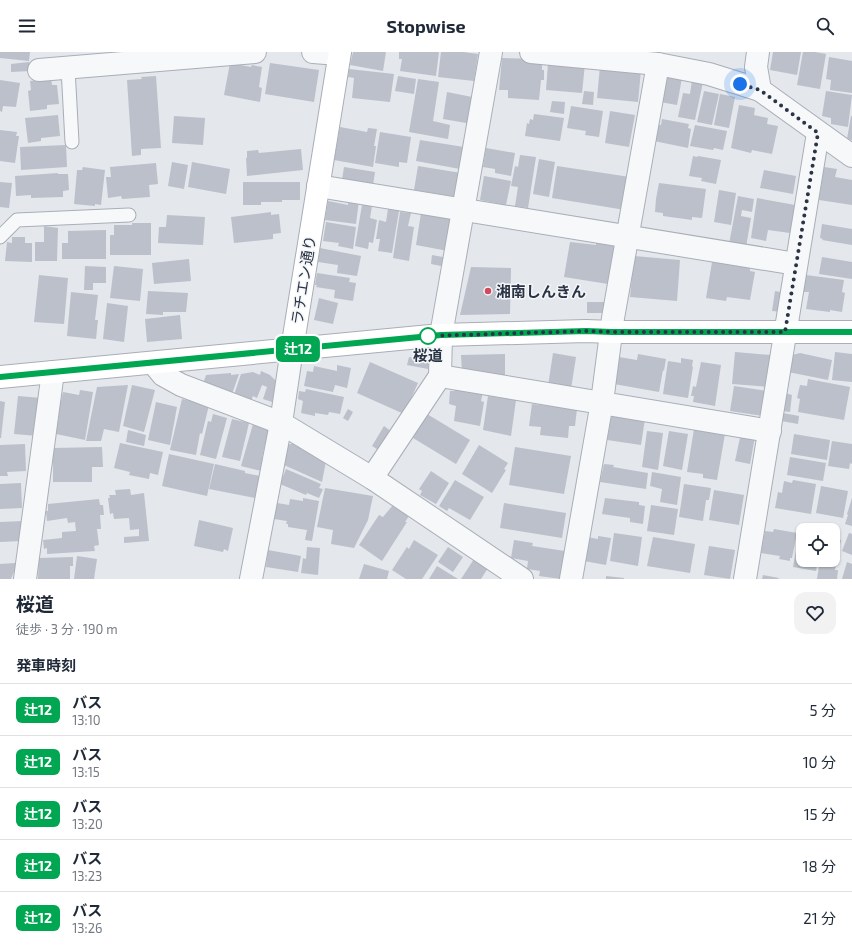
<!DOCTYPE html>
<html lang="ja">
<meta charset="utf-8">
<style>
:root{--surface:#fff;--page:#f2f2f3;--text:#1f2937;--muted:#747a83;--line:#e0e1e3}
body{margin:0;font-family:"Exo 2","Noto Sans JP",sans-serif;background:var(--page);color:var(--text);height:100vh;display:flex;flex-direction:column;font-size:15px;white-space:nowrap}
*{box-sizing:border-box;margin:0}
p{font-size:13px;color:var(--muted)}
.icon{flex:none;width:22px;height:22px;fill:none;stroke:currentColor;stroke-width:2;stroke-linecap:round;stroke-linejoin:round}
.map{position:relative;height:527px;overflow:hidden}
.panel{display:flex;flex-direction:column;background:var(--surface);flex:1}
.panel>*{flex:none}
.badge{padding:0 8px;border-radius:6px;font-size:14px;line-height:26px}
.fabs{position:absolute;left:796px;top:471px;display:grid;gap:8px}
.fabs a{display:grid;place-items:center;width:44px;height:44px;border-radius:8px;background:var(--surface);box-shadow:0 1px 3px #0004;font-size:20px}
.you{position:absolute;width:20px;height:20px;margin:-10px;border:3px solid #fff;border-radius:50%;background:#1a73e8;box-shadow:0 0 0 6px #1a73e833}
.map>.badge{position:absolute;translate:-50% -50%;box-shadow:0 0 0 2px #fff}
h2{padding:0 16px;font-size:15px;line-height:36px}
.round{display:grid;place-items:center;flex:none;width:42px;height:42px;border-radius:12px;background:var(--page)}
.head{display:flex;align-items:center;justify-content:space-between;height:68px;padding:0 16px}
h1{font-size:19px;font-weight:700;line-height:30px}
ul{padding:0;list-style:none}
li{display:flex;align-items:center;gap:12px;height:52px;padding:0 16px;border-top:1px solid var(--line)}
li div{flex:1}
li b{display:block;font-size:15px}
li em{font-style:normal}
li .badge{min-width:44px;font-weight:700;text-align:center}
header{display:flex;justify-content:space-between;align-items:center;height:52px;padding:0 16px;background:var(--surface);font-size:18px;font-weight:700}
.map>svg:first-child{display:block}
.building{fill:#bbc0ca}
.lines{fill:none;stroke-linecap:round;stroke-linejoin:round}
.lane-casing{stroke:#a9aeb7;stroke-width:15}
.street-casing{stroke:#a9aeb7;stroke-width:24}
.secondary-casing{stroke:#a9aeb7;stroke-width:24}
.lane{stroke:#f7f8fa;stroke-width:13}
.street{stroke:#f7f8fa;stroke-width:22}
.secondary{stroke:#fff;stroke-width:22}
.line-casing{stroke:#fff;stroke-width:9}
.line{stroke:#00a651;stroke-width:6}
.walk{stroke:#2b3445;stroke-width:4;stroke-dasharray:0 7.2}
.poi-dot{fill:#d1495b;stroke:#f4f6f9;stroke-width:1.5}
.stop-dot{fill:#fff;stroke:#00a651;stroke-width:2}
.labels{text-anchor:middle;dominant-baseline:central;stroke-width:3;stroke-linejoin:round;paint-order:stroke}
.street-label{font-size:15px;fill:#2b3445;stroke:#f4f6f9}
.poi-label{font-size:15px;font-weight:bold;fill:#2b3445;stroke:#f4f6f9;text-anchor:start}
.stop-label{font-size:15px;font-weight:bold;fill:#2b3445;stroke:#f4f6f9}
</style>
<header><svg class="icon" aria-label="menu" viewBox="0 0 24 24"><path d="M4 6h16M4 12h16M4 18h16"/></svg>Stopwise<svg class="icon" aria-label="search" viewBox="0 0 24 24"><circle cx="10" cy="10" r="6"/><path d="M15 15l6 6"/></svg></header>
<div class="map">
<svg width="852" height="527" viewBox="0 0 852 527">
<rect width="100%" height="100%" fill="#e4e7ec"/>
<g class="building">
<polygon points="0,0 30,0 29,9 0,6"/>
<polygon points="353,0 386,0 383,19 350,13"/>
<polygon points="399,0 439,0 436,24 400,19 402,7 399,7"/>
<polygon points="441,0 463,0 478,2 474,29 438,25"/>
<polygon points="773,0 801,0 797,23 770,18"/>
<polygon points="803,0 815,0 826,2 820,37 797,33"/>
<polygon points="829,5 852,9 852,41 830,38 831,28 826,27"/>
<polygon points="502,6 542,7 542,18 544,18 544,28 541,28 539,48 508,46 508,38 499,38"/>
<polygon points="29,10 30,19 11,20 11,12"/>
<polygon points="230,11 251,15 252,13 262,15 259,35 262,36 260,50 224,43"/>
<polygon points="270,11 319,18 314,50 265,42"/>
<polygon points="548,12 585,12 582,41 546,38"/>
<polygon points="600,14 641,18 638,50 597,46"/>
<polygon points="349,17 394,22 390,50 352,46 354,26 348,25"/>
<polygon points="665,23 682,26 677,53 660,50"/>
<polygon points="156,24 161,96 141,97 141,103 132,104 127,28 142,27 141,25"/>
<polygon points="398,24 416,27 414,42 395,39"/>
<polygon points="51,26 52,33 57,33 59,52 47,53 47,57 30,59 28,39 31,38 30,29"/>
<polygon points="418,27 439,30 433,69 450,73 448,87 409,80"/>
<polygon points="0,28 20,31 16,55 3,54 2,60 0,59"/>
<polygon points="692,28 703,30 695,68 678,65 683,41 690,42"/>
<polygon points="584,39 594,40 593,53 582,52"/>
<polygon points="704,39 719,42 712,73 697,70"/>
<polygon points="826,39 852,43 848,75 831,72 831,66 822,64"/>
<polygon points="447,40 477,46 472,72 443,67"/>
<polygon points="720,42 735,45 729,76 714,73"/>
<polygon points="552,49 565,50 564,62 550,60"/>
<polygon points="739,53 755,56 754,63 768,66 767,72 778,74 772,102 752,98 751,101 731,96"/>
<polygon points="571,54 603,59 599,85 585,83 586,79 567,76"/>
<polygon points="610,59 635,63 629,95 605,91"/>
<polygon points="534,62 564,66 560,89 525,84 527,71 529,72 530,67 533,68"/>
<polygon points="58,63 60,84 41,86 41,89 28,91 25,66"/>
<polygon points="174,64 205,66 203,93 172,91"/>
<polygon points="851,64 852,64 852,88 847,87"/>
<polygon points="662,67 689,72 688,76 691,77 688,96 654,89 657,72 661,73"/>
<polygon points="695,73 727,79 723,98 714,96 713,98 690,94"/>
<polygon points="340,75 367,80 368,76 377,77 374,94 376,94 373,115 334,108"/>
<polygon points="0,78 17,80 16,84 19,84 15,111 0,109"/>
<polygon points="380,80 411,85 407,111 399,110 399,115 375,111"/>
<polygon points="420,88 464,95 460,117 416,109"/>
<polygon points="66,93 67,115 21,118 20,95"/>
<polygon points="486,96 515,101 511,124 495,121 495,117 483,115"/>
<polygon points="301,97 303,118 247,124 246,106 247,106 247,99 258,98 259,101"/>
<polygon points="520,103 536,105 528,156 515,154 518,135 511,134 515,114 518,115"/>
<polygon points="693,104 697,105 698,104 721,108 716,132 701,129 702,126 689,124"/>
<polygon points="539,107 555,110 549,145 533,142"/>
<polygon points="172,110 188,113 184,137 168,134"/>
<polygon points="192,110 230,117 226,142 188,135"/>
<polygon points="156,111 158,132 149,133 150,145 122,147 121,144 108,146 106,125 111,125 110,115"/>
<polygon points="418,114 461,121 457,145 414,138"/>
<polygon points="557,114 630,125 625,158 552,146"/>
<polygon points="83,115 105,118 101,153 95,152 95,154 74,152 77,118 82,118"/>
<polygon points="344,115 375,120 373,133 342,128"/>
<polygon points="824,115 837,117 835,125 852,128 852,153 819,148"/>
<polygon points="764,118 796,124 793,142 760,136"/>
<polygon points="58,121 58,122 68,122 69,138 63,139 63,145 31,146 31,143 16,144 15,124"/>
<polygon points="484,124 511,129 506,153 480,148"/>
<polygon points="0,130 12,131 9,156 0,155"/>
<polygon points="243,130 300,130 300,148 282,148 282,150 261,150 261,153 243,153"/>
<polygon points="659,131 706,137 702,166 692,165 692,168 663,164 663,161 655,160 656,147"/>
<polygon points="719,138 736,141 731,173 714,170"/>
<polygon points="738,144 754,147 752,160 742,158 741,164 751,166 746,195 729,192"/>
<polygon points="757,146 795,153 790,181 768,178 766,189 751,186"/>
<polygon points="349,147 359,148 356,172 325,168 328,149 348,153"/>
<polygon points="362,153 372,154 370,166 377,168 373,191 369,190 368,197 355,194"/>
<polygon points="388,157 399,159 392,201 378,199 380,187 376,187 379,168 386,170"/>
<polygon points="271,160 271,163 279,162 281,181 273,182 273,187 234,191 231,165"/>
<polygon points="400,160 411,161 408,174 414,175 409,209 393,206"/>
<polygon points="421,161 457,168 448,199 416,193"/>
<polygon points="167,163 205,165 203,193 158,191 159,175 166,175"/>
<polygon points="326,170 356,175 353,197 338,194 339,191 323,189"/>
<polygon points="132,171 151,171 151,203 110,203 110,183 114,183 114,173 132,173"/>
<polygon points="822,172 852,177 852,193 822,188 823,187 820,186"/>
<polygon points="44,174 58,176 57,209 35,209 35,190 44,190"/>
<polygon points="106,178 106,207 62,207 62,191 68,191 68,179"/>
<polygon points="12,185 25,185 25,191 32,191 32,210 5,209 7,190 12,191"/>
<polygon points="596,189 618,192 614,215 611,215 608,232 564,225 570,190 596,193"/>
<polygon points="320,196 361,204 357,224 337,221 338,213 318,210"/>
<polygon points="432,203 448,206 446,215 431,212"/>
<polygon points="634,204 680,208 677,249 630,245"/>
<polygon points="822,205 852,210 852,227 819,222"/>
<polygon points="189,207 191,229 154,232 152,211"/>
<polygon points="727,209 750,216 750,219 755,220 750,248 727,245 726,249 706,246 712,210 726,212"/>
<polygon points="85,214 106,215 106,231 93,231 93,238 84,238"/>
<polygon points="114,214 143,217 140,249 110,246"/>
<polygon points="471,215 511,216 510,262 460,263"/>
<polygon points="317,221 350,226 349,230 356,231 353,249 334,246 335,238 316,235 317,233 315,233"/>
<polygon points="39,223 68,226 64,272 34,270"/>
<polygon points="806,223 844,228 842,240 845,241 842,260 830,258 830,260 806,257 809,240 803,240"/>
<polygon points="148,239 188,241 186,260 163,260 163,263 146,262"/>
<polygon points="775,239 785,241 782,260 772,259"/>
<polygon points="71,240 98,243 95,268 98,268 96,287 67,284"/>
<polygon points="319,246 338,251 333,272 314,268"/>
<rect x="587" y="250" width="19" height="11"/>
<polygon points="107,251 128,254 124,290 103,287"/>
<polygon points="180,263 182,287 147,290 145,267"/>
<polygon points="735,300 770,303 769,335 732,332"/>
<polygon points="835,300 852,302 852,330 832,328"/>
<polygon points="553,301 576,305 571,337 548,334"/>
<polygon points="800,301 832,308 828,328 788,320 792,303"/>
<polygon points="505,302 505,328 462,320 461,303"/>
<polygon points="638,302 666,307 664,319 663,318 659,340 614,332 619,305 637,308"/>
<polygon points="409,305 429,309 428,317 407,313"/>
<polygon points="681,306 693,308 692,314 693,315 688,346 663,342 668,309 681,311"/>
<polygon points="370,310 418,331 404,362 357,341"/>
<polygon points="701,310 721,313 715,354 693,350 694,344 691,344 693,334 696,335"/>
<polygon points="337,313 351,316 347,336 335,333 333,340 304,334 307,319 313,320 314,314 337,319"/>
<polygon points="261,319 270,323 277,330 272,350 263,347 267,335 262,333 257,346 253,344 251,349 234,343 241,322 253,320 260,323"/>
<polygon points="231,321 231,323 239,322 232,342 203,332 206,323"/>
<polygon points="808,327 850,335 844,368 798,360 800,347 797,346 800,333 807,334"/>
<polygon points="128,333 119,380 104,377 101,389 86,389 97,335"/>
<polygon points="132,333 155,338 144,380 123,374"/>
<polygon points="734,334 767,339 763,364 730,359"/>
<polygon points="455,335 483,340 481,349 484,350 480,374 454,369 456,354 449,352 450,339 455,339"/>
<polygon points="306,337 344,345 340,362 329,360 328,363 315,361 315,364 301,361 303,349 298,347 299,339 305,340"/>
<polygon points="80,338 93,340 85,388 56,382 59,364 57,363 60,348 61,349 63,340 79,343"/>
<polygon points="785,341 792,343 790,360 782,359"/>
<polygon points="18,344 42,346 38,384 14,382"/>
<polygon points="488,344 516,348 511,384 483,378"/>
<polygon points="182,347 209,353 202,382 200,381 196,403 170,398"/>
<polygon points="0,349 5,350 1,386 0,386"/>
<polygon points="156,350 177,355 170,393 148,388"/>
<polygon points="532,352 577,357 575,374 569,374 568,386 540,383 541,375 529,374"/>
<polygon points="348,357 353,360 348,369 343,366"/>
<polygon points="612,361 645,367 641,393 607,388"/>
<polygon points="783,361 799,364 798,372 781,369"/>
<polygon points="213,362 227,366 216,407 200,403 208,369 211,370"/>
<polygon points="427,362 470,388 456,412 413,386"/>
<polygon points="232,367 249,371 240,409 222,405"/>
<polygon points="253,372 269,376 262,405 264,406 261,419 241,414"/>
<polygon points="384,374 392,380 380,399 372,394"/>
<polygon points="694,377 725,382 717,428 703,426 703,422 687,420"/>
<polygon points="128,378 146,383 144,394 126,390"/>
<polygon points="647,379 663,381 658,418 642,415"/>
<polygon points="669,379 688,382 682,418 663,414"/>
<polygon points="741,381 755,385 750,412 735,409"/>
<polygon points="794,382 830,388 827,408 791,402"/>
<polygon points="832,389 852,392 852,412 850,411 849,417 828,414"/>
<polygon points="120,391 163,400 158,423 150,421 149,427 129,423 130,420 114,416"/>
<polygon points="294,391 326,409 322,430 284,413 287,393"/>
<polygon points="25,392 26,419 7,420 8,424 0,424 0,393"/>
<polygon points="479,393 508,411 504,417 506,418 492,441 462,422"/>
<polygon points="102,395 103,415 92,415 92,430 53,430 53,396"/>
<polygon points="515,395 571,404 564,442 509,433"/>
<polygon points="169,402 214,412 207,444 162,434"/>
<polygon points="790,405 826,411 823,429 787,423"/>
<polygon points="215,412 245,419 245,421 260,424 255,446 209,437"/>
<polygon points="604,412 614,413 613,415 648,421 646,437 600,430"/>
<polygon points="286,417 321,432 319,436 323,437 319,446 307,441 306,443 280,432"/>
<polygon points="431,419 449,431 436,452 420,443 422,439 419,437"/>
<polygon points="652,420 681,425 677,453 660,450 662,437 650,434"/>
<polygon points="455,428 484,445 470,468 449,456 447,459 439,454"/>
<polygon points="793,428 816,432 811,462 775,456 778,440 782,441 784,429 792,431"/>
<polygon points="21,431 22,456 0,457 0,432"/>
<polygon points="684,432 711,436 709,448 706,448 703,469 679,465"/>
<polygon points="821,434 848,439 843,466 816,461"/>
<polygon points="325,436 373,444 368,468 354,496 331,492 333,478 317,475"/>
<polygon points="130,437 131,443 144,441 149,489 124,491 124,485 139,484 139,477 130,478 129,466 114,467 113,461 110,462 108,446 110,446 109,443 116,443 115,438"/>
<polygon points="714,438 744,443 739,473 709,468"/>
<polygon points="303,446 319,449 312,489 305,488 307,478 288,475 288,472 286,472 287,469 274,467 277,451 289,453 290,447 303,449"/>
<polygon points="605,446 639,450 639,453 645,454 643,472 630,470 630,466 602,462"/>
<polygon points="852,446 852,474 845,472 848,463 847,462"/>
<polygon points="99,447 100,453 103,453 104,463 100,463 101,477 97,477 99,493 94,494 95,499 47,502 47,496 44,497 43,488 62,486 62,480 76,479 75,470 68,471 67,466 47,469 46,459 48,459 48,452"/>
<polygon points="504,451 566,461 562,486 500,476"/>
<polygon points="393,453 409,464 405,470 407,470 382,509 359,493 379,463 383,465"/>
<polygon points="651,453 678,457 674,483 647,479"/>
<polygon points="199,468 233,476 228,499 224,497 223,500 194,494"/>
<polygon points="24,469 22,489 0,490 0,470"/>
<polygon points="774,477 797,481 792,506 790,506 790,509 779,507 780,504 761,501 765,479 773,480"/>
<polygon points="614,481 642,485 638,514 610,509"/>
<polygon points="849,481 852,482 852,503 842,499"/>
<polygon points="799,483 803,483 803,508 818,508 816,519 793,515"/>
<polygon points="598,484 611,486 606,513 584,509 587,485 598,487"/>
<polygon points="653,485 695,492 690,521 647,514"/>
<polygon points="833,487 841,488 835,518 838,518 837,527 817,527 820,508 833,508"/>
<polygon points="414,488 438,503 422,527 406,527 392,518 407,495 409,497"/>
<polygon points="514,488 533,491 532,494 565,499 561,527 539,524 540,519 527,517 528,509 511,506"/>
<polygon points="709,494 735,498 730,527 704,523"/>
<polygon points="307,495 320,496 318,523 301,521 303,506 306,507"/>
<polygon points="448,495 463,505 453,520 438,510"/>
<polygon points="268,498 301,504 298,520 266,515"/>
<polygon points="77,504 97,507 94,527 74,527"/>
<polygon points="73,505 73,514 70,514 70,527 38,527 39,506"/>
<polygon points="474,507 488,516 481,527 461,527"/>
<polygon points="847,510 852,512 852,527 842,527"/>
<polygon points="15,511 15,517 11,527 0,527 0,512"/>
<polygon points="364,512 389,519 387,527 359,527"/>
<polygon points="437,514 458,527 429,527"/>
<polygon points="763,523 779,526 778,527 762,527"/>
<polygon points="606,524 624,526 624,527 606,527"/>
</g>
<g class="lines">
<g class="lane-casing">
<g id="lane">
<polyline points="68,16 72,90"/>
<polyline points="0,185 17,168 129,163"/>
</g>
</g>
<g class="street-casing">
<g id="street">
<polyline points="313,0 339,2"/>
<polyline points="531,0 658,12 709,22 760,38"/>
<polyline points="758,0 756,15 760,38 852,104"/>
<polyline points="39,18 255,0"/>
<polyline points="318,134 796,212"/>
<polyline points="153,311 163,323 181,333 281,371 372,426 522,527"/>
<polyline points="440,324 770,379"/>
<polyline points="372,426 440,324 441,283 491,0"/>
<polyline points="25,527 53,320"/>
<polyline points="251,527 281,371 292,297"/>
<polyline points="571,527 602,350 613,266 658,12"/>
<polyline points="745,527 818,81"/>
</g>
</g>
<g class="secondary-casing">
<g id="secondary">
<polyline points="292,297 340,0"/>
<polyline points="0,325 441,283 586,279 612,280 852,280"/>
</g>
</g>
<use href="#lane" class="lane"/>
<use href="#street" class="street"/>
<use href="#secondary" class="secondary"/>
</g>
<g class="lines">
<g class="line-casing">
<polyline id="line" points="0,325 441,283 586,279 612,280 852,280"/>
</g>
<use href="#line" class="line"/>
<polyline class="walk" points="428,284 586,279 612,280 785,280 818,81 760,38 740,32"/>
</g>
<circle class="poi-dot" cx="488" cy="239" r="4"/>
<circle class="stop-dot" cx="428" cy="284" r="8"/>
<g class="labels">
<g class="street-label">
<text transform="translate(303 228) rotate(-81)">ラチエン通り</text>
</g>
<g class="poi-label">
<text x="496" y="239">湘南しんきん</text>
</g>
<g class="stop-label">
<text x="428" y="303">桜道</text>
</g>
</g>
</svg>
<div class="fabs">
<a><svg class="icon" aria-label="locate" viewBox="0 0 24 24"><circle cx="12" cy="12" r="6"/><path d="M12 2v4M12 18v4M2 12h4M18 12h4"/></svg></a>
</div>
<div class="you" style="left:740px;top:32px"></div>
<b class="badge" style="left:298px;top:297px;background:#00a651;color:#fff">辻12</b>
</div>
<section class="panel">
<div class="head"><div><h1>桜道</h1><p>徒歩 · 3 分 · 190 m</p></div><a class="round"><svg class="icon" aria-label="heart" viewBox="0 0 24 24"><path d="M12 20l-8-8c-3-5 5-10 8-4 3-6 11-1 8 4z"/></svg></a></div>
<h2>発車時刻</h2>
<ul>
<li><span class="badge" style="background:#00a651;color:#fff">辻12</span><div><b>バス</b><p>13:10</p></div><em>5 分</em></li>
<li><span class="badge" style="background:#00a651;color:#fff">辻12</span><div><b>バス</b><p>13:15</p></div><em>10 分</em></li>
<li><span class="badge" style="background:#00a651;color:#fff">辻12</span><div><b>バス</b><p>13:20</p></div><em>15 分</em></li>
<li><span class="badge" style="background:#00a651;color:#fff">辻12</span><div><b>バス</b><p>13:23</p></div><em>18 分</em></li>
<li><span class="badge" style="background:#00a651;color:#fff">辻12</span><div><b>バス</b><p>13:26</p></div><em>21 分</em></li>
</ul>
</section>
